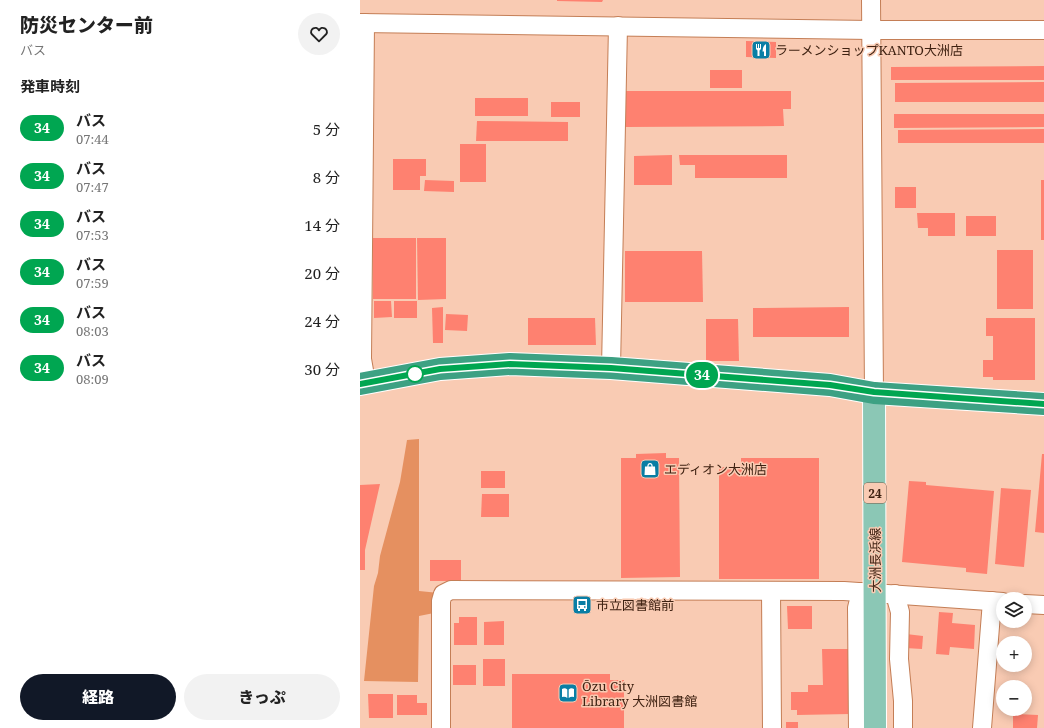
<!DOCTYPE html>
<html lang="ja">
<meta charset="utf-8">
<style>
:root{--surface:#fff;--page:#f2f2f2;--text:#222;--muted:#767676;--accent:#111827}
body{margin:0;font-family:"Noto Serif","Noto Sans JP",serif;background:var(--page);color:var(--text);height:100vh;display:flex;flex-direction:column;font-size:15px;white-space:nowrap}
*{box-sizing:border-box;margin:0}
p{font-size:13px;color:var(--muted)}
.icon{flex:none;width:22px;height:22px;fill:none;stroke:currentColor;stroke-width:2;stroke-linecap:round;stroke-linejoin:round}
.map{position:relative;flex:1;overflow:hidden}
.sheet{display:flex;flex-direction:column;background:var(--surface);width:360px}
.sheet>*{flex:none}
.badge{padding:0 8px;border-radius:13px;font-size:14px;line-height:26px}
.fabs{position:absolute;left:636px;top:592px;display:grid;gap:8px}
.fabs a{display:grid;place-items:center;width:36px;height:36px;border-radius:50%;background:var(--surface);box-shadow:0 2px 10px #0003;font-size:20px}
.map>.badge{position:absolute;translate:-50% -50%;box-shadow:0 0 0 2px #fff}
h2{padding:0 20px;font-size:15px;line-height:36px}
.round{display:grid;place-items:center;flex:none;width:42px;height:42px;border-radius:21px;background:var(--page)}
.head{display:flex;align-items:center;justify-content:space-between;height:68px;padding:0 20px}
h1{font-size:19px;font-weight:800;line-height:30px}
.button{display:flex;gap:8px;margin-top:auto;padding:8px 20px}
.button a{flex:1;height:46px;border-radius:24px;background:var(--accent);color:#fff;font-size:16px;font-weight:800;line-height:46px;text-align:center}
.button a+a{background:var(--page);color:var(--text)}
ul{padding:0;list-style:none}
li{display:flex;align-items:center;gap:12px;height:48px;padding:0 20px}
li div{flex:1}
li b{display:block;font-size:15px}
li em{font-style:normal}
li .badge{min-width:44px;font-weight:700;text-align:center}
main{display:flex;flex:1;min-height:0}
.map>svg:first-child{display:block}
.green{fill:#e59060}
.building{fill:#fe8170}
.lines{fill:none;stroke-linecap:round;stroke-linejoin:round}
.minor-casing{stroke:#c47e56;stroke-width:20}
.major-casing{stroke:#fff;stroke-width:24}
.highway-casing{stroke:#fff;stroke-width:24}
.minor{stroke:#fff;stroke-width:18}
.major{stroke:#8bc7b5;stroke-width:22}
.highway{stroke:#3da183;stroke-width:22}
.line-casing{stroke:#fff;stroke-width:9}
.line{stroke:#00a651;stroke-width:6}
.stop-dot{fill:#fff;stroke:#00a651;stroke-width:2}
.labels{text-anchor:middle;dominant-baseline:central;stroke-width:3;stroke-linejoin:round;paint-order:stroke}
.shield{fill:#f9cbb3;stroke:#775542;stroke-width:1}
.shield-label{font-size:12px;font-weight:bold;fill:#3f2212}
.poi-label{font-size:13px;fill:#3f2212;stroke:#f9cbb3;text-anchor:start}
.street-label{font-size:13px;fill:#3f2212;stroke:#f9cbb3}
</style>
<main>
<section class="sheet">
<div class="head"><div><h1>防災センター前</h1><p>バス</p></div><a class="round"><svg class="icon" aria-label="heart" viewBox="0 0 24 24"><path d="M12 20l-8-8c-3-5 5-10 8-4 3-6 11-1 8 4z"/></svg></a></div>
<h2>発車時刻</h2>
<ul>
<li><span class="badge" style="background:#00a651;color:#fff">34</span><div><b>バス</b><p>07:44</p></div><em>5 分</em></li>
<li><span class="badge" style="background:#00a651;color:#fff">34</span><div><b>バス</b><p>07:47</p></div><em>8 分</em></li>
<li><span class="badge" style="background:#00a651;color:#fff">34</span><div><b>バス</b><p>07:53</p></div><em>14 分</em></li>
<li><span class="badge" style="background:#00a651;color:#fff">34</span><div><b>バス</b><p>07:59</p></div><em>20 分</em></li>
<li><span class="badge" style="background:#00a651;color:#fff">34</span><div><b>バス</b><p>08:03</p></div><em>24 分</em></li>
<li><span class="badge" style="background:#00a651;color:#fff">34</span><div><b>バス</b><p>08:09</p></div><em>30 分</em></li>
</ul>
<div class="button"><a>経路</a><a>きっぷ</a></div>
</section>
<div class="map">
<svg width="684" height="728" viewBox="0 0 684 728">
<rect width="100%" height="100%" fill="#f9cbb3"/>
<polygon class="green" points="59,439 59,591 79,593 74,613 59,616 58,682 4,681 14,586 18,573 20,556 40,482 47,440"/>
<g class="building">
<polygon points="197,0 243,0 242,2 197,1"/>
<polygon points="386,41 416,42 416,58 386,57"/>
<polygon points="684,66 684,80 531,80 531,67"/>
<rect x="350" y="70" width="32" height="18"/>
<polygon points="684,82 684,102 535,102 535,83"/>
<polygon points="265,91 431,91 431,109 423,109 424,126 265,127"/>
<rect x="115" y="98" width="53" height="18"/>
<rect x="191" y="102" width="29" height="15"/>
<polygon points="534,114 684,114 684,127 534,128"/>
<polygon points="117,121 208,122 208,141 116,141"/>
<polygon points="684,129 684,143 538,143 538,130"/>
<rect x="100" y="144" width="26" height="38"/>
<polygon points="312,155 312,185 274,185 274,156"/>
<polygon points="319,155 427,155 427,178 335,178 335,165 320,165"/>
<polygon points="33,159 66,159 66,176 60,176 60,190 33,190"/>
<polygon points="65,180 94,181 94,192 64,191"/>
<rect x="681" y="180" width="3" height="60"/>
<rect x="535" y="187" width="21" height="21"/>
<polygon points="557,213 595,213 595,236 568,236 568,228 558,228"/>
<rect x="606" y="216" width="30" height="20"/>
<rect x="13" y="238" width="43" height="61"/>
<polygon points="57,238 86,238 86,299 58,300"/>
<rect x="637" y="250" width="36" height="59"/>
<polygon points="265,251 342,251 343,302 265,302"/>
<polygon points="14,301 31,301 32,317 14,318"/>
<rect x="34" y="301" width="23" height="17"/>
<polygon points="83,307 83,343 73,343 72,308"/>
<polygon points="489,307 489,337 393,337 393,308"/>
<polygon points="86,314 108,315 107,331 85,330"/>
<polygon points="168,318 235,318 236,345 168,345"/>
<polygon points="626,318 675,318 675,380 633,380 633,377 623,377 623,360 633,360 633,336 626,336"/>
<polygon points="346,319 378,319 379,361 346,361"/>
<polygon points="306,453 306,458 319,458 320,577 261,578 261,458 276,458 276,454"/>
<polygon points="682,454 684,454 684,533 675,532"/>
<polygon points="381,458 459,458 459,579 359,579 359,467 381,467"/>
<rect x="121" y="471" width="24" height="17"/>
<polygon points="549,481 566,482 566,485 634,491 627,574 606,572 606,568 542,562"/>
<polygon points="20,484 5,550 5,570 0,570 0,485"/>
<polygon points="641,488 671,490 664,567 635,564"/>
<polygon points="122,494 149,494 149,517 121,517"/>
<rect x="70" y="560" width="31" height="21"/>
<polygon points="427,606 452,606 452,629 428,629"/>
<polygon points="579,612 593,613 592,623 615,625 614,649 590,647 589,655 576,654"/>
<polygon points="99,617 117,617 117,645 94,645 94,623 99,623"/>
<polygon points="144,621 144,645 124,645 124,622"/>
<polygon points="546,634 563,636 562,649 545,648"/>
<polygon points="462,649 489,649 490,714 437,715 437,710 431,710 431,692 448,692 448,685 463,685"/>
<rect x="123" y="659" width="22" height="27"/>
<rect x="93" y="665" width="23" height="20"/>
<polygon points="152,674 250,674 250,680 264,680 264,728 152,728"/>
<polygon points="8,694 33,694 33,718 9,718"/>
<polygon points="37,695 57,695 57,703 67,703 67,715 37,715"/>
<polygon points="653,714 678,715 677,728 653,728"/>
<rect x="426" y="722" width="12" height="6"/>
</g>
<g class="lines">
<g class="minor-casing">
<g id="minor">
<polyline points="511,0 514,393"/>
<polyline points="0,23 511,30 684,30"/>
<polyline points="5,23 2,359 6,382"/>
<polyline points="251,368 258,26"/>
<polyline points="411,591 412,728"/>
<polyline points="535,594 540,612 539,659 543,701 543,728"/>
<polyline points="665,604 684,605"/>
<polyline points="81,728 81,601 83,594 91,590 484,591 643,602"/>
<polyline points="498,728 497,608 501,592"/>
<polyline points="622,728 632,601"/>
</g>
</g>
<g class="major-casing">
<polyline id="major" points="514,393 515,728"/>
</g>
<g class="highway-casing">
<polyline id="highway" points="0,384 80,369 150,364 251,368 470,385 514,393 684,404"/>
</g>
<use href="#minor" class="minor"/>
<use href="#major" class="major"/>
<use href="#highway" class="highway"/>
</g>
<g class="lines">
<g class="line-casing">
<polyline id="line" points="0,384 80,369 150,364 251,368 470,385 514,392 684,404"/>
</g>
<use href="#line" class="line"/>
</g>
<defs>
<g id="restaurant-square" transform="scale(1)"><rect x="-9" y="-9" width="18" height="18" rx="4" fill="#097ea5" stroke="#f9cbb3"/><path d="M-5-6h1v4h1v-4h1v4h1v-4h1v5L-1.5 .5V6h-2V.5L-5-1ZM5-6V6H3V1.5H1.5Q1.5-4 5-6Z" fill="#fff"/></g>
<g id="shop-square" transform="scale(1)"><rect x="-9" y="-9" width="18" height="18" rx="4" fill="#097ea5" stroke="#f9cbb3"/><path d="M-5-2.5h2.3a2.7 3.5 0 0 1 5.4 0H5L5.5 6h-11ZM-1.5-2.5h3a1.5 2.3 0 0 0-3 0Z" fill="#fff"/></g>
<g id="bus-square" transform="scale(1)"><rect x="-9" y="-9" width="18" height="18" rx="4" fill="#097ea5" stroke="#f9cbb3"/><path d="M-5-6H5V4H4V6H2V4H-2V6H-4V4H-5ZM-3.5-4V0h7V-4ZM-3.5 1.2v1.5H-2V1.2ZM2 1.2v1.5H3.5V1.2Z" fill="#fff"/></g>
<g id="library-square" transform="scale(1)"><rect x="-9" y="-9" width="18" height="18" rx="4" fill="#097ea5" stroke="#f9cbb3"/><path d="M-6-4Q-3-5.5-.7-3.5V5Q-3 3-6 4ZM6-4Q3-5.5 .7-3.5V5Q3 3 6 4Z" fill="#fff"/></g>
</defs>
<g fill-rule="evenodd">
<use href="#restaurant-square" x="401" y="50"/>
<use href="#shop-square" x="290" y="469"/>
<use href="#bus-square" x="222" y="605"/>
<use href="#library-square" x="208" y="693"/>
</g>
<circle class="stop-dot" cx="55" cy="374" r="8"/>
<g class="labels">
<rect class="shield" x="504" y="483" width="22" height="20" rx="3"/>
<g class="shield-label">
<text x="515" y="493">24</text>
</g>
<g class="poi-label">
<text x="415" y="50">ラーメンショップKANTO大洲店</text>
<text x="304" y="469">エディオン大洲店</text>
<text x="236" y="605">市立図書館前</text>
<text x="222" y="686">Ōzu City<tspan x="222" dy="15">Library 大洲図書館</tspan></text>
</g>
<g class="street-label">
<text transform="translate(515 560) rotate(-90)">大洲長浜線</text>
</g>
</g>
</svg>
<div class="fabs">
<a><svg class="icon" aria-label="layers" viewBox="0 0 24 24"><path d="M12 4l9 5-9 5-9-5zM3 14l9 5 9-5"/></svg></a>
<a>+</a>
<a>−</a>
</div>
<b class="badge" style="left:342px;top:375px;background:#00a651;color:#fff">34</b>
</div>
</main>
